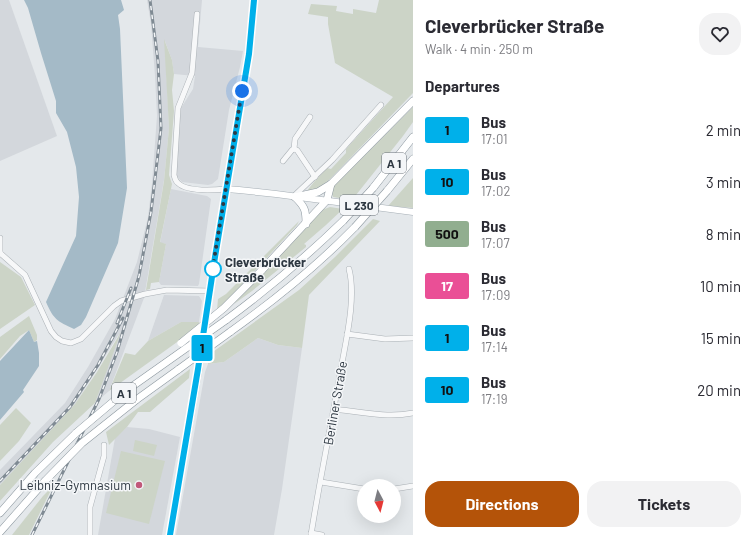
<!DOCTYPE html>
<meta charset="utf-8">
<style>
:root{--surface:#fff;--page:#f2f2f3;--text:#2b2b33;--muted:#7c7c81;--accent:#b45309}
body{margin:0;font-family:Barlow,sans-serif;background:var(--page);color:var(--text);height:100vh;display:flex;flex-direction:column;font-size:15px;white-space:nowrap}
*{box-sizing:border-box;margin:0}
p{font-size:13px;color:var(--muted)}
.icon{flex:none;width:22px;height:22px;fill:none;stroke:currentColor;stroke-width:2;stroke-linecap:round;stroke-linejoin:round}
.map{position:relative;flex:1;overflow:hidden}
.side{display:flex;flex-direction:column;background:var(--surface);width:340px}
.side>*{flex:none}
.badge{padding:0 8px;border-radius:3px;font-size:14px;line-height:26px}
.needle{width:26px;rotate:173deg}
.controls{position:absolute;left:357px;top:479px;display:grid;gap:8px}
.controls a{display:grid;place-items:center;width:44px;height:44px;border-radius:50%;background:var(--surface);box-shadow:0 4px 16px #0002;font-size:20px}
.you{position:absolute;width:20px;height:20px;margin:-10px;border:3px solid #fff;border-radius:50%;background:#1a73e8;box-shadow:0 0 0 6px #1a73e833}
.map>.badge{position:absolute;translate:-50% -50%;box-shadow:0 0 0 2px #fff}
h2{padding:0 12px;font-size:15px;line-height:36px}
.round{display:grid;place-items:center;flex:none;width:42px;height:42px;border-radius:16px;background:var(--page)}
.overview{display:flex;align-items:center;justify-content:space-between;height:68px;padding:0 12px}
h1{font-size:19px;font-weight:700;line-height:30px}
.primary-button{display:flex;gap:8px;margin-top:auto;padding:8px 12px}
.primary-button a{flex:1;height:46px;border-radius:16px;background:var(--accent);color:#fff;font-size:16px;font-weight:700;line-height:46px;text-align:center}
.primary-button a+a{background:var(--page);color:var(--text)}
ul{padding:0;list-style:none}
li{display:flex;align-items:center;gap:12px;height:52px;padding:0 12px}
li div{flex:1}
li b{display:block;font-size:15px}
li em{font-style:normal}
li .badge{min-width:44px;font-weight:700;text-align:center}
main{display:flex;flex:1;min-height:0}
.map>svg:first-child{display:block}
.built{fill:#d3d7dc}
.green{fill:#ccd4c7}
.water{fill:#a4bac7}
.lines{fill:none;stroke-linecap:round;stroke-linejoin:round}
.minor-casing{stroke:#aab0b5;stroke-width:6}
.major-casing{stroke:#a5aeb5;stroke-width:7}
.highway-casing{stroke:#8d98a0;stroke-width:8}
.minor{stroke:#f7f8f9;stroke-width:5}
.major{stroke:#fff;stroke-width:6}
.highway{stroke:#fff;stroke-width:7}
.rail-casing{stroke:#7f8a93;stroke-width:3}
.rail{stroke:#f4f6f8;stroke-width:1.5;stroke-dasharray:4.5;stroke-linecap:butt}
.highway-bridge-casing{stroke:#8d98a0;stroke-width:8;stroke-linecap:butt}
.highway-bridge{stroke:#fff;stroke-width:7}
.line-casing{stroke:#fff;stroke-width:9}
.line{stroke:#00b0ea;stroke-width:6}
.walk{stroke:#2e3842;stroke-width:4;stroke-dasharray:0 7.2}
.stop-dot{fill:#fff;stroke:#00b0ea;stroke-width:2}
.poi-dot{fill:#c15879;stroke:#f4f6f8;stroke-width:1.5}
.labels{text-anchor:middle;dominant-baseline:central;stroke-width:3;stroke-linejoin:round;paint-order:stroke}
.shield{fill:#f4f6f8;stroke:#697179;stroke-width:1}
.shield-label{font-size:12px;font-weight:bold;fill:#2e3842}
.stop-label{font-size:13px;font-weight:bold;fill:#2e3842;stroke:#f4f6f8;text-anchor:start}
.street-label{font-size:13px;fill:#2e3842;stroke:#f4f6f8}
.poi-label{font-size:13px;fill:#2e3842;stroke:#f4f6f8;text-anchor:end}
</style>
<main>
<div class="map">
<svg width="413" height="535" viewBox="0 0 413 535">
<rect width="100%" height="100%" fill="#e4e8eb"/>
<g class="built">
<polygon points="0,0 9,0 57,136 0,161"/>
<polygon points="147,0 202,0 198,47 243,51 240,67 229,110 218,179 212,184 208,185 182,182 175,174 181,108 193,89 195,76 174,74 172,60 165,41 169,128 164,180 144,298 109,391 95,403 119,334 75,404 0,485 0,470 65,403 88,367 115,319 137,262 148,217 152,183 157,116 155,76 151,24"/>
<polygon points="171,189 207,196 211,199 199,284 198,286 161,285 159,282 166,244 160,243"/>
<polygon points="164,295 199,296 202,301 199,322 181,322 148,341"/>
<polygon points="258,338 278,345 302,348 282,489 274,535 176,535 205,372 208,364 224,362"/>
<polygon points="127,427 149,429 180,437 162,535 98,535 115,438"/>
</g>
<g class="green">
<polygon points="379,0 413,0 413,93 330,179 318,189 306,192 314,182 327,168 331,169 346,153 346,149 393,97 335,63 328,24 328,17 308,14 311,4 337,6 336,11 353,14 353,9 376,13"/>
<polygon points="164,39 172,60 174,74 172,90 174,111 169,175 172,184 160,242 166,244 159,282 151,283 150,289 146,290 164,181 169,128"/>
<polygon points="413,107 413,122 403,136 352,200 333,197 332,193 333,187"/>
<polygon points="413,178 413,208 388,206"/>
<polygon points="330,207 343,209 326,225 304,244 306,245 306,247 252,291 234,304 319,211"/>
<polygon points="373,219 380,221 309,295 302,348 278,345 258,338 224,362 208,364 210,354 299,290 335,257"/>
<polygon points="299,221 297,225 228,300 217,310 218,299 226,294"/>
<polygon points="0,262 21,277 35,305 0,329"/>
<polygon points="29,316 37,335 37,340 34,342 29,330 20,336 0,359 0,337"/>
<polygon points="181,322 199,322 198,327 109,391 125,353 135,355 148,341"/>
<polygon points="121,332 95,403 53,442 0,501 0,485 75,404 97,372"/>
<polygon points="190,369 189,378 150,412 138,412 127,427 109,445 106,432"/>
<polygon points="16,408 31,423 19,441 0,461 0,425"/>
<polygon points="135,440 157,445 154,456 133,451"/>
<polygon points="121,451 165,461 149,524 106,513"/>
<polygon points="53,486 29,535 12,535 43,496"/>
</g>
<g class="water">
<path d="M24 0H121L124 10 118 15 120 29 127 188 118 243 86 317 81 325 74 329C57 321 54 320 46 302L76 236 79 197 76 167 67 132 56 113V101L41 53 28 8Z"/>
<polygon points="29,330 34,342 37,341 39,353 39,366 23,390 24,392 0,420 0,361"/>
</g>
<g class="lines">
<g class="minor-casing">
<g id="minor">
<path d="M197 14 192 73 178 108 174 175C175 178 175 181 178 183 187 192 215 190 226 189"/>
<polyline points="294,149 295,139 310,117"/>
<polyline points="294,149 297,150 315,177"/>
<polyline points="283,161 292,150 294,149"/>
<polyline points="294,196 332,160 381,105"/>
<polyline points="0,238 0,254"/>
<polyline points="0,253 25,275 51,331 56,337 62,341 71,343 81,339 114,306 121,301 145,294 167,290 210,291"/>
<polyline points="347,334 385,339 413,338"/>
<path d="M334 409C361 412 387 418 413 413"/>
<polyline points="321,482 364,489"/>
<polyline points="394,489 413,486"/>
<polyline points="311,533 322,535"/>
<polyline points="90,535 90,507 104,456 104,445"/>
<path d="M311 535C320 478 332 421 342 363 347 336 356 296 349 269"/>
</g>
</g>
<g class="major-casing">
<g id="major">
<polyline points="226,189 239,190 276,194 413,212"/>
<polyline points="170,535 199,369 212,272 249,54 254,0"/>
</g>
</g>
<g class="highway-casing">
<g id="highway">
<polyline points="373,188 413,137"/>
<polyline points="387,191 413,159"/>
<polyline points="295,197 318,192 331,184 413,101"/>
<path d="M295 197C305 207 306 210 306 224"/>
<polyline points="261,271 327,200 331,184"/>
<path d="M226 320C268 289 306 257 343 221"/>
<path d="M230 332C275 300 317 266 355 227"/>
<polyline points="136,400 179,369"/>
<polyline points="0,513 35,473 76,433"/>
<polyline points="0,532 45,481"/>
</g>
</g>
<use href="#minor" class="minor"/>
<use href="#major" class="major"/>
<use href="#highway" class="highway"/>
<g class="rail-casing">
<g id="rail">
<polyline points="117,323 131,288"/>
<polyline points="0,481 70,407 98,365 123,318"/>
<polyline points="32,535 99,399 117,352 139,276 151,212 161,128 158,61 150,0"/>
</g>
</g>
<use href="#rail" class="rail"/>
<g class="highway-bridge-casing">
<g id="highway-bridge">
<polyline points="343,221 373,188"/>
<polyline points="355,227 387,191"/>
<polyline points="181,343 224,308 261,271"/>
<polyline points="179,369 230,332"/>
<polyline points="76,433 127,390 226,320"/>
<polyline points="45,481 82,443 136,400"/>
</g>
</g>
<use href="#highway-bridge" class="highway-bridge"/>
</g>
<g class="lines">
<g class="line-casing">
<polyline id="line" points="170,535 198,369 215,257 249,54 254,0"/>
</g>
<use href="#line" class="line"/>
<polyline class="walk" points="213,269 212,272 242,91"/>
</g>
<circle class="stop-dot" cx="213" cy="269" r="8"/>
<circle class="poi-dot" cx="139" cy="485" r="4"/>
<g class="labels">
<g class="shield">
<rect x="382" y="153" width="24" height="20" rx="3"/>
<rect x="340" y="195" width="38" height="20" rx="3"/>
<rect x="112" y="383" width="24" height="20" rx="3"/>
</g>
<g class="shield-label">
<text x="394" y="163">A 1</text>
<text x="359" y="205">L 230</text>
<text x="124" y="393">A 1</text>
</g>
<g class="stop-label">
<text x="225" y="262">Cleverbrücker<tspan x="225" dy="15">Straße</tspan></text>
</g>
<g class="street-label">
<text transform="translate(335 403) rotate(-80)">Berliner Straße</text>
</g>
<g class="poi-label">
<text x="131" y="485">Leibniz-Gymnasium</text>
</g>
</g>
</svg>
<div class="controls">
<a><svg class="needle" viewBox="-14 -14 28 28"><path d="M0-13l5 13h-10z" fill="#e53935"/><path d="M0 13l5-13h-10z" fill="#7c7c81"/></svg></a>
</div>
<div class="you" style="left:242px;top:91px"></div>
<b class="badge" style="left:202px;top:348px;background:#00b0ea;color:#111">1</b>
</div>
<section class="side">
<div class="overview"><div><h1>Cleverbrücker Straße</h1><p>Walk · 4 min · 250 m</p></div><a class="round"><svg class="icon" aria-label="heart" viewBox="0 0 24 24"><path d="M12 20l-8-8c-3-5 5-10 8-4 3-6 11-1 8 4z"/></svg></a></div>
<h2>Departures</h2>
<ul>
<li><span class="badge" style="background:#00b0ea;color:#111">1</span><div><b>Bus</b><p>17:01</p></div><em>2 min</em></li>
<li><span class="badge" style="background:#00b0ea;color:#111">10</span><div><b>Bus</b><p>17:02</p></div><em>3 min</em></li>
<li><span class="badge" style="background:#91ae8f;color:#111">500</span><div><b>Bus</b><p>17:07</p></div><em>8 min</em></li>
<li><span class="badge" style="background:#ea4f96;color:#fff">17</span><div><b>Bus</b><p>17:09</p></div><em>10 min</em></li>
<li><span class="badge" style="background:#00b0ea;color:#111">1</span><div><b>Bus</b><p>17:14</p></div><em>15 min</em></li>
<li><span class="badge" style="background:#00b0ea;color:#111">10</span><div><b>Bus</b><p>17:19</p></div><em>20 min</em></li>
</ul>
<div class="primary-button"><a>Directions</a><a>Tickets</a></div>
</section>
</main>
